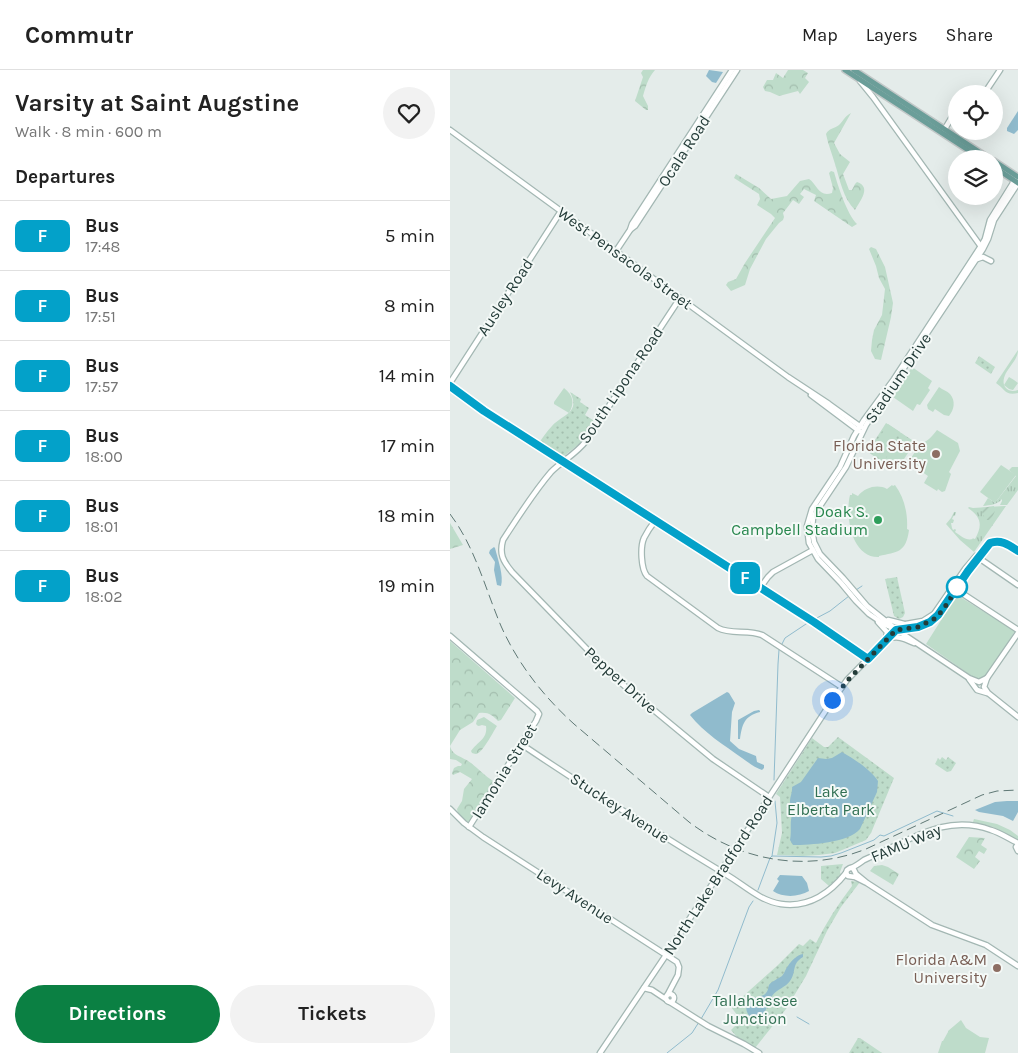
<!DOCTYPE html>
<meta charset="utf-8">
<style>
:root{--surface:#fff;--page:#f2f2f2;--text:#222;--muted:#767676;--line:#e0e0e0;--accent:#0b8043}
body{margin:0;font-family:Karla,sans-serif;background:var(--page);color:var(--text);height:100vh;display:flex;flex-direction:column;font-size:19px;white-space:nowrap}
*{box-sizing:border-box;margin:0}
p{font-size:16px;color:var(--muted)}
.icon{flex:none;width:28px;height:28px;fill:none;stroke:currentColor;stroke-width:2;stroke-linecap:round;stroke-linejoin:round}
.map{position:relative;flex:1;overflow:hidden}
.side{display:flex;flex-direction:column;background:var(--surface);width:450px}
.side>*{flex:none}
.badge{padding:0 10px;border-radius:8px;font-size:18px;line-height:32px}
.buttons{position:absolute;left:498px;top:15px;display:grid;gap:10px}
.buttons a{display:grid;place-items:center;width:55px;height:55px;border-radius:50%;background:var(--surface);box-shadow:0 5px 20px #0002;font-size:25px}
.you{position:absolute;width:25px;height:25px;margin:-12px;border:4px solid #fff;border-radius:50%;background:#1a73e8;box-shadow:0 0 0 8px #1a73e833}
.map>.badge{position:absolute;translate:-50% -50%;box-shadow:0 0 0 2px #fff}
h2{padding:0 15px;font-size:19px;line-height:45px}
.round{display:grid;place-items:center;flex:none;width:52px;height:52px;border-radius:26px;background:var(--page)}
.summary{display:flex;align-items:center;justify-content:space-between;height:85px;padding:0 15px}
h1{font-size:24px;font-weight:700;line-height:38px}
.action{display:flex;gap:10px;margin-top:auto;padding:10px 15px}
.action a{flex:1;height:58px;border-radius:30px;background:var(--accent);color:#fff;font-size:20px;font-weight:700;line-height:58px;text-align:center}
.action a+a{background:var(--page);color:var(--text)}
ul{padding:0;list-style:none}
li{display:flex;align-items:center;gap:15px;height:70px;padding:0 15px;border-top:1px solid var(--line)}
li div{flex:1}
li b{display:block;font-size:19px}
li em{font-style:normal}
li .badge{min-width:55px;font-weight:700;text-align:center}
header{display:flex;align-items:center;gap:30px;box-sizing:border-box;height:70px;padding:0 25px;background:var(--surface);border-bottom:1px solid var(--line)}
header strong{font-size:24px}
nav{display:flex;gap:28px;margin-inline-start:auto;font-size:18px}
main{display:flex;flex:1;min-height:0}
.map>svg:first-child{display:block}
.grass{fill:url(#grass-tufts)}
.forest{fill:url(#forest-crowns)}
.park{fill:url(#park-dots)}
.garden{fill:url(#garden-furrows)}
.pitch{fill:#bedcca}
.water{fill:#90bbcd}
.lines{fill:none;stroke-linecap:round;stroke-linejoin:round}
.stream{stroke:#90bbcd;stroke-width:1}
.secondary-casing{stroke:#a3b7b3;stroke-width:7}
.primary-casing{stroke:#c2c8c8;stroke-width:8}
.secondary{stroke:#fff;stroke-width:4.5}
.primary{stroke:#6b9e99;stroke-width:5}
.rail{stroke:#5f7875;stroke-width:1;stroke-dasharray:10 5;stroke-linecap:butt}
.line-casing{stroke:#fff;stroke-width:11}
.line{stroke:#03a1c9;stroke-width:8}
.walk{stroke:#243c39;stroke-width:5;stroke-dasharray:0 9}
.education-dot{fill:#8d6e63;stroke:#f4f9f7;stroke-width:2}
.leisure-dot{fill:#2e9e5b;stroke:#f4f9f7;stroke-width:2}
.stop-dot{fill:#fff;stroke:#03a1c9;stroke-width:2.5}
.labels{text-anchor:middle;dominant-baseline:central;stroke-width:4;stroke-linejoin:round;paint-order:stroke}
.street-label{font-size:16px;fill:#243c39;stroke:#f4f9f7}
.education-label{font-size:16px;fill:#785e54;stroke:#f4f9f7;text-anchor:end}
.leisure-label{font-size:16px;fill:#27864d;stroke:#f4f9f7;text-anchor:end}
.park-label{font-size:16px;fill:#317053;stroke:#f4f9f7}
</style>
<header>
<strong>Commutr</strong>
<nav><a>Map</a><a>Layers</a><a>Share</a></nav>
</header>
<main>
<section class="side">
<div class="summary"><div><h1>Varsity at Saint Augstine</h1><p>Walk · 8 min · 600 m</p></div><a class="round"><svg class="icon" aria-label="heart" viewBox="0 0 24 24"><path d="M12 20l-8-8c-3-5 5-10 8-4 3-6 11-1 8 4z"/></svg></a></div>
<h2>Departures</h2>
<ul>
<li><span class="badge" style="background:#03a1c9;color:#fff">F</span><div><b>Bus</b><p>17:48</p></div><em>5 min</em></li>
<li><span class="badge" style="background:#03a1c9;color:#fff">F</span><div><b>Bus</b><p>17:51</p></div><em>8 min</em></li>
<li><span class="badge" style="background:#03a1c9;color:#fff">F</span><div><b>Bus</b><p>17:57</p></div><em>14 min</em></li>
<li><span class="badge" style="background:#03a1c9;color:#fff">F</span><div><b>Bus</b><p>18:00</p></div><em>17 min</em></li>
<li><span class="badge" style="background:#03a1c9;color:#fff">F</span><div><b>Bus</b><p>18:01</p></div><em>18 min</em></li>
<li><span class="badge" style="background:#03a1c9;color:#fff">F</span><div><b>Bus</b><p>18:02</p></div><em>19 min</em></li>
</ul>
<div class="action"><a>Directions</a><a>Tickets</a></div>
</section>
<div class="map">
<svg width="568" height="983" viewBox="0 0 568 983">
<defs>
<pattern id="grass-tufts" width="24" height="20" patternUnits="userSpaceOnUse" patternTransform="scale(1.25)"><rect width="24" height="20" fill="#bedcca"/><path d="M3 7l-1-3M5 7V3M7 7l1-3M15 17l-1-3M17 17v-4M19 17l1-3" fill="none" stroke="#a3beae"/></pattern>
<pattern id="forest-crowns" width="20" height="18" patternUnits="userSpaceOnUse" patternTransform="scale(1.25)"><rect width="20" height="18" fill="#bedcca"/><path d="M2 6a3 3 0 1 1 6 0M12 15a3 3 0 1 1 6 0" fill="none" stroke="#a3beae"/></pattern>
<pattern id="park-dots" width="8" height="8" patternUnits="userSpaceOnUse" patternTransform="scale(1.25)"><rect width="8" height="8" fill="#bedcca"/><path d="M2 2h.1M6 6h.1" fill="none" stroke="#a3beae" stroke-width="1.8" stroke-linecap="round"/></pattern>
<pattern id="garden-furrows" width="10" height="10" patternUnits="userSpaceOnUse" patternTransform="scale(1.25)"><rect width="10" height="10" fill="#bedcca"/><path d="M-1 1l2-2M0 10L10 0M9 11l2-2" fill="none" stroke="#a3beae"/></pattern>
</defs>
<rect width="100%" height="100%" fill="#e4ecea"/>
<g class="grass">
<path d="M562 397H568V420L557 435H550L552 431V429C547 435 540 435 533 436L538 428 545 433 566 406 559 400Z"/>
<path d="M554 436H556L524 482 510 470 496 454 501 448 504 442H506L505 446 504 445 502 449 504 450 503 453H501L502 458 503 460 505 459 506 460 505 462C511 466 516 471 523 469L522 468 525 469C533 455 531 447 518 438L519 437 523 438Z"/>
</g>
<g class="forest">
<path d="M193 0H205C198 8 196 16 193 26L198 36V40H196L185 31 193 7 191 3Z"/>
<polygon points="338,0 353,0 358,3 355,8 359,12 350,24 348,21 329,26 320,22 315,21 313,17 317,10 323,10 326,3 333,8"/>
<path d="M401 43 384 73 390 84 400 92 393 104 399 120H402L405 114 407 112C422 117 410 131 405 140 393 128 390 110 385 94 382 84 378 74 376 64 379 58 384 59 389 55 394 50 395 46 401 43Z"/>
<path d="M381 101 384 102C388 116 397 144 407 154L402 157 364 131 366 125 354 119 350 124 354 127 349 134 343 130 333 143 334 147 333 150 329 153 316 169 300 199 295 215 281 221 276 215 278 212 286 209 295 193 325 148 321 144 307 135 310 129 309 124 284 108 286 104 309 118 321 129 337 126 350 111 359 109C367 114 369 128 382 123L383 118 379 103Z"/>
<polygon points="421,177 426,179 435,197 443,233 441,247 431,290 425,289 421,281 422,270 424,260 432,245 435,219 429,208 426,196 419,179"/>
<polygon points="0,453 13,475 0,479"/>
<path d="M0 571 65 628 51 650 48 651C42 645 39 642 29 643L23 652 10 660 0 676C2 686 14 687 21 693 29 699 35 706 43 711L44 714 20 752C13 751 8 746 7 739L12 731 14 719 22 709 10 702 3 705 2 703 4 698 8 696H11L12 694 6 690 0 689Z"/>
<path d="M34 647 47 656C43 662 32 684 26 684 24 684 23 683 22 683L21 681C27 672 38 669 36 656L32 655 28 656 26 654 27 650Z"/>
<polygon points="519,767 535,768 531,775 537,779 534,784 529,781 525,787 530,791 524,799 506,787"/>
<polygon points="432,795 438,797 449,804 443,815 420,801 424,796"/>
</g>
<g class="park">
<polygon points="529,286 545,297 541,304 525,293"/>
<path d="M120 322 131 329 130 332 139 338 135 345 146 352 134 370 114 386 111 387 89 373C93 367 97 361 102 356 113 344 131 343 120 322Z"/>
<polygon points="436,353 465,372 447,400 445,401 418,382 418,381"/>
<polygon points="447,507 455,543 453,547 449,549 444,546 435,509"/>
<polygon points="388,667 444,708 421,763 416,770 385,783 369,785 353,786 327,785 332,763 330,727 326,724 362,668 374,677 378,677"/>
<polygon points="492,687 496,690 498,687 506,693 501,701 497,702 485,694 488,688 490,690"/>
<polygon points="393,794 390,802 391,805 379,816 371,809 371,796"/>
<path d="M401 811 410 812 391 837 377 861 356 906 336 939 305 978 286 966 281 960 291 950 281 937 328 895 349 874 353 876 360 869 366 873C376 853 388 834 402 816Z"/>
<polygon points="408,968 410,968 432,983 399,983"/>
</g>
<polygon class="garden" points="544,436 545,441 541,450 537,450 533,445 531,438"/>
<g class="pitch">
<path d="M568 280C568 293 551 301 554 315L559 307 564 310 568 313 563 320 559 319 554 315C557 321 562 322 568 320V323C555 326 555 319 546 313Z"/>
<polygon points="462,297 482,311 478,318 480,320 470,335 467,334 463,341 443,327"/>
<path d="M489 317C493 320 497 321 500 324 506 331 504 340 499 346L494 345 485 339 483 342 478 339 477 335Z"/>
<path d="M114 318C123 325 125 333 119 343L104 334V332Z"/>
<polygon points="438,354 450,362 432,390 420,382"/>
<path d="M487 360 508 373 510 381 499 402 501 404 495 421 492 422 488 419 487 421 474 413 478 406 465 397 461 388 471 373C478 372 483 365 487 360Z"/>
<polygon points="452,364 464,372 446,399 434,391"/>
<polygon points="551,395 566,405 545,433 530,422"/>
<path d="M442 415 443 416 445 415C454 427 458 443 457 459L459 460C456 483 447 482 429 486V487C401 488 395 445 400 425H402V423L408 426C415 417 428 414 437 419Z"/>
<path d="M507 525 565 561C560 569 537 608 530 609 529 609 528 609 526 609L476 574Z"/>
<polygon points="524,749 547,754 560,760 568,766 568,770 543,757 523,752"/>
<polygon points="511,950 516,958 530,967 539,968 535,983 488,983 492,971 493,971 498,962 498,961"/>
</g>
<g class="water">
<polygon points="259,0 273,2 266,13 262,12 256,6"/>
<polygon points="568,41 568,60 564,64 557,61 557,58"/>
<path d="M44 477 45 478C48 490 54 506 51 516L47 515 44 500 45 492 39 483 40 480Z"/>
<path d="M277 622 279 623 285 633 282 642 280 671 289 679 306 686 307 692 314 695V698L312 700C305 698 298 692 292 688 274 675 254 663 240 645L242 643Z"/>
<path d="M309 640 310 641V642C294 646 292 655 290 669H288V650L304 641Z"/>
<path d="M392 682C404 689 420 699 428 711L427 722 410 759C398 773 360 775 343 775L340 770C342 761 339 750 343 743H360L383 748H385L386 746 385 744 357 737 345 738 342 737C337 730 343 724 342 717L351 712 368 688 376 689 382 688Z"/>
<polygon points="557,731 568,731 568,742 563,751 553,746 529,742 525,740 545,732"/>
<path d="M330 805 352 806 357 813 359 821C349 827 333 828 323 821L329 811 327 809Z"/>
<path d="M353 884V887C341 894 347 901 340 911 336 917 327 919 322 926 319 930 319 934 317 937 315 942 311 947 308 951 301 950 294 942 297 934 300 925 311 929 316 923 318 921 318 918 319 915 322 911 328 909 332 906 335 903 335 899 338 896 341 891 347 885 353 884Z"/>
</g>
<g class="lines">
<g class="stream">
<polyline points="406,520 412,516"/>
<polyline points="363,550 380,541 399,526"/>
<polyline points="331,576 335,568 359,552"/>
<polyline points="324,710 328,594 329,580"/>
<polyline points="322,786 327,753 325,731"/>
<polyline points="308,820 320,788 322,786 371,787 381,786 391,783 424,770 430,765 434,766 487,741 503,746"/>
<polyline points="347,947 359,954"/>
<polyline points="251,949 268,920 299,837 303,831"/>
<polyline points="217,983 242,963 249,952"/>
</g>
<g class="secondary-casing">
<g id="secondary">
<polyline points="410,11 423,27 532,178"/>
<polyline points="534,24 550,0"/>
<polyline points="0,60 338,307 379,334 411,357"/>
<polyline points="493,62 506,40"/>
<polyline points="181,159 185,156 287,0"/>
<polyline points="166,181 180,160 182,154 282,0"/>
<polyline points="527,189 533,187 541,191"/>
<path d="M230 228 136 371C126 384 112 391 101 402 83 423 68 447 53 470 49 484 53 491 62 502L165 608 263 689 319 727"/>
<polyline points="0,313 111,141"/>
<polyline points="0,316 34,341 364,552 418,589"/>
<polyline points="361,325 409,361"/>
<path d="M205 451C201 456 197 462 194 468 190 477 191 499 197 506L268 558C281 565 298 559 312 565L392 617"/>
<polyline points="558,475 568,481"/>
<polyline points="522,496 493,540 486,547 478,553 468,557 447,560 434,554 419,544 406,531 391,513 368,489 359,473 357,456 362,439 390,397 404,366 414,350 444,309 531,176 535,169 540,150 563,113 567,110"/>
<polyline points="310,518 318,507 323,502 363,480"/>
<polyline points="504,518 568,560"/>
<polyline points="438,550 454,554"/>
<polyline points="428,552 437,562 436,570"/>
<polyline points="568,563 537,608 534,617 538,623 568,647"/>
<polyline points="0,566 87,641 89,644 86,651 19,757"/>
<path d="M438 569C448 565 455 569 464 573"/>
<polyline points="537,608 529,612 519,608 447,560 417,536 393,508 370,484 364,472 362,459 363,448 366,442 396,397 416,355 533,179 538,169 544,150 568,113"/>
<polyline points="519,609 527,620 537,623"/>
<path d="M71 674C138 719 207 763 277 805 294 815 310 831 331 834 358 838 380 823 396 803"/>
<polyline points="0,739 14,753 33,767 227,892 229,897 228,905 218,924"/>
<polyline points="568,774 566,777 568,781"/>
<path d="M401 798C406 796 410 793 414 790 420 787 426 785 432 782 468 765 500 745 541 760 551 763 559 769 568 773"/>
<polyline points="417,813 405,807 398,806 396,803 397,800 400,798 403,798 406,804 417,813 482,855 536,875 568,896"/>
<polyline points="194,918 202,920 217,930"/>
<circle cx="220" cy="928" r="4"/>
<polyline points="220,932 258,956 294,974 309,983"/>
<polyline points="150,983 214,888 380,634 397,610 449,557 456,554 473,551 484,544 515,499 526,486 568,515"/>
</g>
</g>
<g class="primary-casing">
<g id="primary">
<polyline points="395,0 532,89"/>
<polyline points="404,0 540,89"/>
<polyline points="544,91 568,107"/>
<polyline points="544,97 568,113"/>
</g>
</g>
<use href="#secondary" class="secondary"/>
<use href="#primary" class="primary"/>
<path class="rail" d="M0 444C25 477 35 518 51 556 68 594 93 626 124 654L239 752C290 791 356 803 416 779L532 725 547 721 568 720"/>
</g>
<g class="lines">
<g class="line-casing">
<path id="line" d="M0 316 34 341 364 552 418 589 446 560 468 557 480 552 488 545 518 501 540 473C551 469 559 475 568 481"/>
</g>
<use href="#line" class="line"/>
<polyline class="walk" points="382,630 398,610 446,560 468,557 484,549 493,540 509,515 507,517"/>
</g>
<g class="education-dot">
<circle cx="486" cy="384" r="5"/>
<circle cx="547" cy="898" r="5"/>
</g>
<circle class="leisure-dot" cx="428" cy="450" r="5"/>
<circle class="stop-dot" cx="507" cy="517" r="10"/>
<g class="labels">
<g class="street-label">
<text transform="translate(234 81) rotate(-57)">Ocala Road</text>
<text transform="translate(175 188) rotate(36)">West Pensacola Street</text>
<text transform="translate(55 227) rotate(-57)">Ausley Road</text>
<text transform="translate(448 308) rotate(-56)">Stadium Drive</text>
<text transform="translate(171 315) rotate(-56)">South Lipona Road</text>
<text transform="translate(171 610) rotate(42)">Pepper Drive</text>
<text transform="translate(54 701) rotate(-58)">Iamonia Street</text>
<text transform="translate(170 738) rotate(33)">Stuckey Avenue</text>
<text transform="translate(456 773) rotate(-23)">FAMU Way</text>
<text transform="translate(268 805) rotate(-57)">North Lake Bradford Road</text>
<text transform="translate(125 826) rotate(33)">Levy Avenue</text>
</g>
<g class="education-label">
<text x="476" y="375">Florida State<tspan x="476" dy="18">University</tspan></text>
<text x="537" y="889">Florida A&amp;M<tspan x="537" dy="18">University</tspan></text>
</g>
<g class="leisure-label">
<text x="418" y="441">Doak S.<tspan x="418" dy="18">Campbell Stadium</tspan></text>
</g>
<g class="park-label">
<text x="381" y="721">Lake<tspan x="381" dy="18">Elberta Park</tspan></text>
<text x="305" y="930">Tallahassee<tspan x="305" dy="18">Junction</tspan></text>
</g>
</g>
</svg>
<div class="buttons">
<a><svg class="icon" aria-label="locate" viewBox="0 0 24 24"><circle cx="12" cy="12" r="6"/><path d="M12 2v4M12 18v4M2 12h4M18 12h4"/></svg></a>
<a><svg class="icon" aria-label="layers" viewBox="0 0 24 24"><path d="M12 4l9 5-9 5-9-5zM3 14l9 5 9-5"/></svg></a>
</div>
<div class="you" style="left:382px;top:630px"></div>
<b class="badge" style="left:295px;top:508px;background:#03a1c9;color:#fff">F</b>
</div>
</main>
